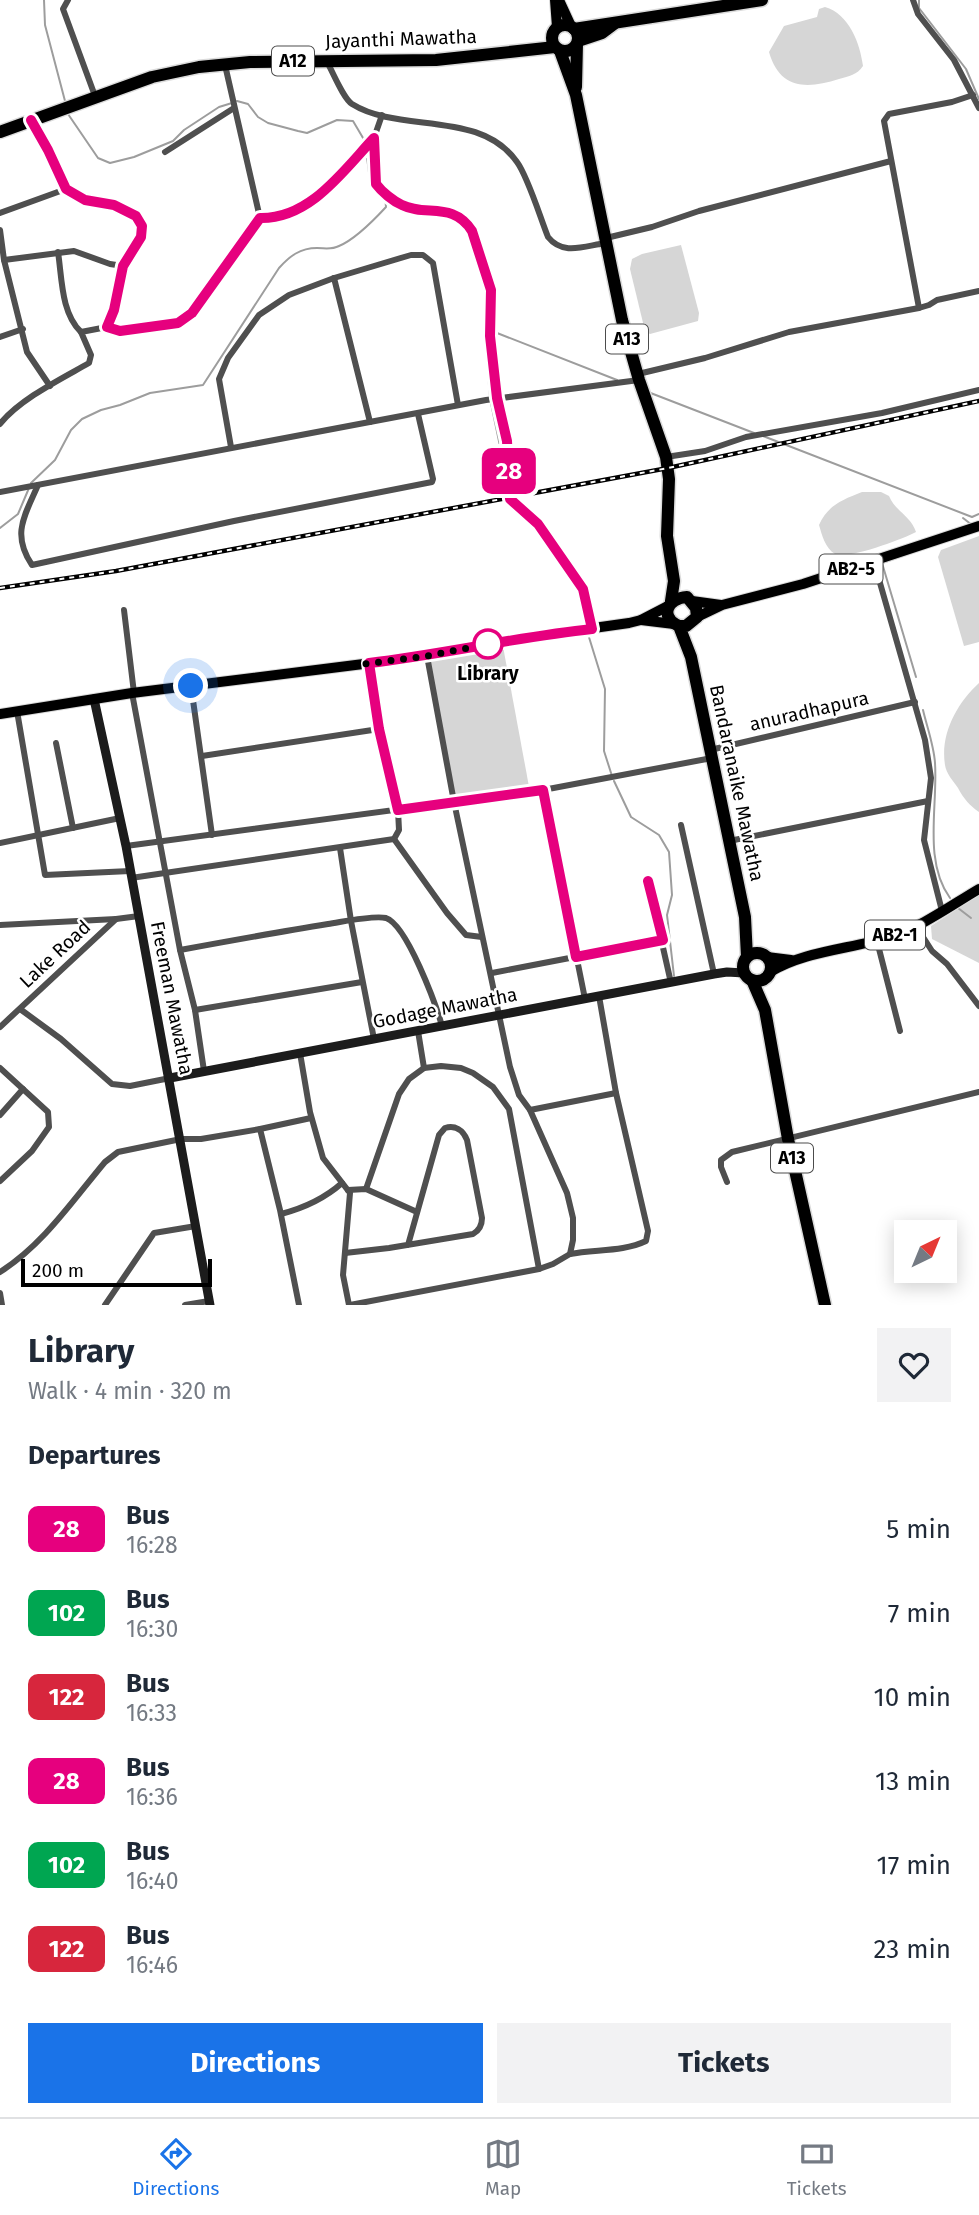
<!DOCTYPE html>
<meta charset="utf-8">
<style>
:root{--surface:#fff;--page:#f2f2f3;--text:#1f2937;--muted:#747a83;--line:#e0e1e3;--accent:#1a73e8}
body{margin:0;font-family:"Fira Sans",sans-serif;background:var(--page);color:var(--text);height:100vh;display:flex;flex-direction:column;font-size:26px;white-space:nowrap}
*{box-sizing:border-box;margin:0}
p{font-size:23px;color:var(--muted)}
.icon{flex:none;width:38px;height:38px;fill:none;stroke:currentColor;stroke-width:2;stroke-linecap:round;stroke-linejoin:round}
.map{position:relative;height:1305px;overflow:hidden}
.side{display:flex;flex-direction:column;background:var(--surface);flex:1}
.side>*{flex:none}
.badge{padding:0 14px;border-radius:10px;font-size:24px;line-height:46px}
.needle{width:46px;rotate:43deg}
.fabs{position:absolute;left:894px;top:1220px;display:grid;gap:14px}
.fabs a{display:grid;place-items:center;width:63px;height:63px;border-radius:0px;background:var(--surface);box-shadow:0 4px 18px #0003;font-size:35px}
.scale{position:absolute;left:21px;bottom:18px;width:191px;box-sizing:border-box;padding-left:7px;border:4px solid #000;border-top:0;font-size:19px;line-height:24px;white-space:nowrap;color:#000;-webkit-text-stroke:5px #fff;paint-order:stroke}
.you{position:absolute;width:35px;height:35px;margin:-18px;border:5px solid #fff;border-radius:50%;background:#1a73e8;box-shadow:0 0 0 10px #1a73e833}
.map>.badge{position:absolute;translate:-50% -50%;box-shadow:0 0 0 4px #fff}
h2{padding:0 28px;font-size:26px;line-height:63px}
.round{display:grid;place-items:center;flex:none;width:74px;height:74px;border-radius:0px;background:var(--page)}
.overview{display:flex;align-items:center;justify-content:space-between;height:119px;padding:0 28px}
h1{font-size:33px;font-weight:700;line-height:52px}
.cta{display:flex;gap:14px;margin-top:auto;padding:14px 28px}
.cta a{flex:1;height:80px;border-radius:0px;background:var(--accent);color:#fff;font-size:28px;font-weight:700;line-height:80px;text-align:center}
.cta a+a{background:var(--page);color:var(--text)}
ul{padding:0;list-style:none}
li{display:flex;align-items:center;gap:21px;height:84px;padding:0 28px}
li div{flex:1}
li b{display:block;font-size:26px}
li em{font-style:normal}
li .badge{min-width:77px;font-weight:700;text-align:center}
.menu{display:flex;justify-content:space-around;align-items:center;height:98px;border-top:2px solid var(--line);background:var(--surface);font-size:19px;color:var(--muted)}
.menu a{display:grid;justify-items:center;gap:4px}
.menu .selected{color:var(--accent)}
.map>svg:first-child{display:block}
.green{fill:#d6d6d6}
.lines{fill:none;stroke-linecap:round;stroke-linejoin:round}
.stream{stroke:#9d9d9d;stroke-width:2}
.primary-casing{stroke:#dbdbdb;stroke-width:12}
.highway-casing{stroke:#dbdbdb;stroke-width:15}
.street{stroke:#4f4f4f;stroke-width:6}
.secondary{stroke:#1c1c1c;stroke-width:9}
.primary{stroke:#000;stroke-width:10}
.highway{stroke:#000;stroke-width:12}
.rail-casing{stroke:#000;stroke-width:4.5}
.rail{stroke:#fff;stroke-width:2;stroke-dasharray:5;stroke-linecap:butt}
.line-casing{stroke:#fff;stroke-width:16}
.line{stroke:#e6007e;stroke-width:10}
.walk{stroke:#000;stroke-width:7;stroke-dasharray:0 12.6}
.stop-dot{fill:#fff;stroke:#e6007e;stroke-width:3.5}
.labels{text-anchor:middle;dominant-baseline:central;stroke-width:5;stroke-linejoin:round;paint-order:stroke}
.shield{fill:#fff;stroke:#4c4c4c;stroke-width:2}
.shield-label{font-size:18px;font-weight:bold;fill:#000}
.street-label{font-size:19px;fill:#000;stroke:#fff}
.stop-label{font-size:19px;font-weight:bold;fill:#000;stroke:#fff}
</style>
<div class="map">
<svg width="979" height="1305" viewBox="0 0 979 1305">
<rect width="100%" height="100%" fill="#fff"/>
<g class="green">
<path d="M825 7C849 14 860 43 863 66 857 75 849 76 839 79 807 89 780 90 769 52L784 26 817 17 819 9Z"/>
<polygon points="681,245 699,313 698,321 650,334 645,331 630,269 632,259 642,254"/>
<path d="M862 492H881L889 496C895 511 911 516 916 532 903 539 847 560 835 554 825 548 822 535 819 525 828 505 842 500 862 492Z"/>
<polygon points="979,536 979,642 964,646 938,557 941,550"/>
<polygon points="502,641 530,792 454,802 427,656"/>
<path d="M979 683V812C969 805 964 799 958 788 953 781 946 773 945 765 940 734 957 703 979 683Z"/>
<polygon points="979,895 979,963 932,939 931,926"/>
</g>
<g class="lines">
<g class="stream">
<polyline points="44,0 45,25 65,101"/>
<polyline points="919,0 919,8 966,69 979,99"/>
<polyline points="237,101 248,104 258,117 268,123 298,131 307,133 337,120 353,121 366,143"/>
<polyline points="68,114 98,158 110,163 134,157 173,141 184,130 219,107 232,103"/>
<polyline points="366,149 370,181 375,186"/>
<polyline points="452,218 465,227"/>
<polyline points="468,231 486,286 484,328 490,397"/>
<polyline points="492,331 617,380"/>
<polyline points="648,392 754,433"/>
<polyline points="491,403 500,446 506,502 512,509 522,514"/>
<polyline points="763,436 972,517 979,514"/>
<path d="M31 483 55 460 71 430 82 419 101 410 120 405 150 393 203 385 279 268C290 256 300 248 317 248 325 248 331 250 339 246 356 239 374 220 386 207L385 196"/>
<polyline points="963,518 972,525"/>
<polyline points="528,520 578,591 586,621"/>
<polyline points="0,528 18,514 29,488"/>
<polyline points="902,556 882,563 916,677"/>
<polyline points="588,634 605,689 604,751 612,776"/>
<path d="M923 710C927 727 934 746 935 763 938 806 923 861 950 898"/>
<polyline points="614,781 631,817 659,835 669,852 672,895 667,915 674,976"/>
<polyline points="958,908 971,918"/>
</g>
<g class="primary-casing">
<g id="primary">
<polyline points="555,0 557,27"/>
<polyline points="559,0 571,26"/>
<polyline points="692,601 721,605"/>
<polyline points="697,617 722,605 803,584 979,526"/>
<polyline points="641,620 674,624"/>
<polyline points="0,714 132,693 427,656 502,641 629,623 641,620 668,606"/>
<polyline points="767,957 791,960"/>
<path d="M770 972C804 951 851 949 889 937 922 927 950 906 979 889"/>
</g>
</g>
<g class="highway-casing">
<g id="highway">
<circle cx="565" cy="38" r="13"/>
<polyline points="574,29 762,0"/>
<polyline points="578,41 602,33 614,24"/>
<polyline points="560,51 576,95 622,320 639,380 666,457 669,479 667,536 674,581 671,601"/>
<polyline points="576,87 577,44"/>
<polyline points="0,132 152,77 199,67 250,62 436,60 555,47"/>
<path d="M679 626H686L697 617 696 608 687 597C667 598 659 617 679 626L691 657 745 917 747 957"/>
<circle cx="757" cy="967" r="14"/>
<polyline points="752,980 765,1010 788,1139 825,1305"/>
</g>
</g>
<g class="street">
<polyline points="68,0 63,9 95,96"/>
<polyline points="913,0 918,14 954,60 979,108"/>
<path d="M327 62C333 72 343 98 352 104 400 134 480 109 517 162 528 177 540 217 548 237 563 256 584 246 606 243"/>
<polyline points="225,65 260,218 275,218 301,208 326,189 374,138 382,115"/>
<polyline points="31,120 66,189 85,200 114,205 136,216 142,226 141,237 123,266 114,310 107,327"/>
<polyline points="374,138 377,186 405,206 430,209 463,219 472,231 491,290 490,336 497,398 507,441 510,499 538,525 583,589 592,629"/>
<polyline points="165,152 234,108"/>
<polyline points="0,213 66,189"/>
<polyline points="0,230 4,260 27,352 50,386"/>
<polyline points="606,238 652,227 699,211 891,161"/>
<path d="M58 252C62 278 61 313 81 332"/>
<polyline points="4,260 74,251 110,264 123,266"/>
<polyline points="334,278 370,422"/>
<polyline points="919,308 884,121 889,114 952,102 973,95"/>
<polyline points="0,337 23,329"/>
<polyline points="638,374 705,358 789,332 919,308 929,305 937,300 979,291"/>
<path d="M0 424C20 399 61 379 89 363L91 355 81 332 107 327 120 331 178 323 192 313 260 218"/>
<polyline points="231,447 219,379 228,358 259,315 289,295 334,278 411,255 423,255 433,263 458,405"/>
<polyline points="666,457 705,451 746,437 882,413 979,390"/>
<path d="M38 485C25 515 11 534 32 565L234 521 432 482 433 479 418 414"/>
<polyline points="0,492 486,400 639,380"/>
<polyline points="874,562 925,740 931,778 924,840 942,911"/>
<polyline points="124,610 134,693"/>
<polyline points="191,686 212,835"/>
<polyline points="132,693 180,950 195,1010 204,1071"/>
<polyline points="17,711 45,875 130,871"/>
<polyline points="56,743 73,828"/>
<polyline points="710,750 915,702"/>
<polyline points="202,756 379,729"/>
<polyline points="543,790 585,999"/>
<polyline points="681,825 714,974"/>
<polyline points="394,839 447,913 466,935 482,937"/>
<polyline points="729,841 928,801"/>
<polyline points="0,843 120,818"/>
<polyline points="126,846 543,790 712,758"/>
<polyline points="340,848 351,921 374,1039"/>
<polyline points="131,878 394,839 399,830 398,810 380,734 369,663"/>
<polyline points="648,881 671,983"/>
<polyline points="0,925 116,919"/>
<polyline points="916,926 932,951 947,964 979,1006"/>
<polyline points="877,941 900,1031"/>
<path d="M180 950C229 941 278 932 328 924 342 922 373 915 386 918 407 925 436 1005 442 1026"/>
<polyline points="492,973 663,940"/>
<polyline points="20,1009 61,1039 112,1084 130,1086 170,1078"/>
<polyline points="195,1010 362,982"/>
<polyline points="0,1027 116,919 139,916"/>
<polyline points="418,1031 424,1068"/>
<polyline points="300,1053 310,1112 323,1158 350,1193 343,1275 349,1305"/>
<polyline points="0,1068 48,1112 49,1127 32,1151 0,1181"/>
<polyline points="530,1110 616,1093"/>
<polyline points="0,1115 23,1089"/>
<polyline points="260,1129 280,1210 299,1305"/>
<polyline points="727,1182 721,1167 721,1160 732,1152 979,1092"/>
<polyline points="366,1189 399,1094 409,1079 424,1068 441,1066 461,1068 473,1073 493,1087 509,1109 539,1269"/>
<polyline points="348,1190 366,1189 417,1212"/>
<path d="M281 1214C304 1208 324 1199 342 1183"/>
<path d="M345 1253 389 1248 473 1234C480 1230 482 1225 482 1218L467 1140C463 1130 455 1125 445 1128L439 1135 408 1245"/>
<path d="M570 1254C595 1249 623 1252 646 1241L648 1231 616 1093 599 996"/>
<path d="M0 1272C43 1245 73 1200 105 1162L118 1152 181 1139H201L260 1129 311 1118"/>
<polyline points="0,1293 2,1305"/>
<polyline points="105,1305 154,1233 196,1226"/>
<polyline points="185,1305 209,1301"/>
<polyline points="350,1305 539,1269 553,1264 570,1254 573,1240 573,1218 567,1193 530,1110 519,1095 510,1067 454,802 427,656"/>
</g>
<g class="secondary">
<polyline points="94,699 126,846 210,1305"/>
<polyline points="170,1078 714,974 727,972 744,973"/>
</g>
<use href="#primary" class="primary"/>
<use href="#highway" class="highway"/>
<g class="rail-casing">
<polyline id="rail" points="0,588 116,571 668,468 979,401"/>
</g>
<use href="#rail" class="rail"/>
</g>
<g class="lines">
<g class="line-casing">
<path id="line" d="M31 120 48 150 66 189 85 200 114 205 136 216 142 226 141 237 123 266 114 310 107 327 120 331 178 323 192 313 260 218C310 219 343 171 374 138L376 184C382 192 393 201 402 205 426 217 453 201 472 231L491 290 490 336 497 398 507 441 510 499 538 524 583 589 592 629C517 637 444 654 369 663L379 729 398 810 543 790 576 957 663 940 648 881"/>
</g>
<use href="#line" class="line"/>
<polyline class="walk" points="191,686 427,656 488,644"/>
</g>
<circle class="stop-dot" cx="488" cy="644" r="14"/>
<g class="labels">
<g class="shield">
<rect x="272" y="46.5" width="42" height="29" rx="5"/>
<rect x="606" y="324.5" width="42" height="29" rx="5"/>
<rect x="819.5" y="554.5" width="63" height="29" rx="5"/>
<rect x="865" y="920.5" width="60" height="29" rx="5"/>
<rect x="771" y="1143.5" width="42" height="29" rx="5"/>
</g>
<g class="shield-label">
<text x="293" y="61">A12</text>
<text x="627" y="339">A13</text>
<text x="851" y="569">AB2-5</text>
<text x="895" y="935">AB2-1</text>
<text x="792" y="1158">A13</text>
</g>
<g class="street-label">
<text transform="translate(401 39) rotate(-2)">Jayanthi Mawatha</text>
<text transform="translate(809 711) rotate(-13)">anuradhapura</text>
<text transform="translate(737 783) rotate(78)">Bandaranaike Mawatha</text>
<text transform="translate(55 954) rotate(-43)">Lake Road</text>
<text transform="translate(172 998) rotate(79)">Freeman Mawatha</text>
<text transform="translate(445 1008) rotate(-11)">Godage Mawatha</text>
</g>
<g class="stop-label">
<text x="488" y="673">Library</text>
</g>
</g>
</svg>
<div class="fabs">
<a><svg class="needle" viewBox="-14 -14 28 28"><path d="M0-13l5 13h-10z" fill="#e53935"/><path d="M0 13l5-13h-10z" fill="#747a83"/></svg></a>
</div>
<div class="scale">200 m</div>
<div class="you" style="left:191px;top:686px"></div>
<b class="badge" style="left:509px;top:471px;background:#e6007e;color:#fff">28</b>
</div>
<section class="side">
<div class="overview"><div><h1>Library</h1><p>Walk · 4 min · 320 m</p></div><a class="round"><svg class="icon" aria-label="heart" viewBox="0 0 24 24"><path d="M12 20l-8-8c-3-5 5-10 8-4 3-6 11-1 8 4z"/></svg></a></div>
<h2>Departures</h2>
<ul>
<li><span class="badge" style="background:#e6007e;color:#fff">28</span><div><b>Bus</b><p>16:28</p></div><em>5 min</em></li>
<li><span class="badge" style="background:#00a651;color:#fff">102</span><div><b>Bus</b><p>16:30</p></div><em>7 min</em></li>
<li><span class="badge" style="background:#d7263d;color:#fff">122</span><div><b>Bus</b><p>16:33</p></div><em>10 min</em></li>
<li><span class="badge" style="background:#e6007e;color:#fff">28</span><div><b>Bus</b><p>16:36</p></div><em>13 min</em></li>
<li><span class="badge" style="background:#00a651;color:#fff">102</span><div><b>Bus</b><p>16:40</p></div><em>17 min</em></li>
<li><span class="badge" style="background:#d7263d;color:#fff">122</span><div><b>Bus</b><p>16:46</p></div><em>23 min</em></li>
</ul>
<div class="cta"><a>Directions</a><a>Tickets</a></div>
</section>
<nav class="menu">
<a class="selected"><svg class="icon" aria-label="directions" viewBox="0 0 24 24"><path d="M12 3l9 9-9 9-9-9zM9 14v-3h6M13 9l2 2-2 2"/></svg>Directions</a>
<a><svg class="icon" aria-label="map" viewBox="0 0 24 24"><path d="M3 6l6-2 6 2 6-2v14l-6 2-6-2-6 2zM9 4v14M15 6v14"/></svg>Map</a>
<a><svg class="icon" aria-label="tickets" viewBox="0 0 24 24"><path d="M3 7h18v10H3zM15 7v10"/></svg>Tickets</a>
</nav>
